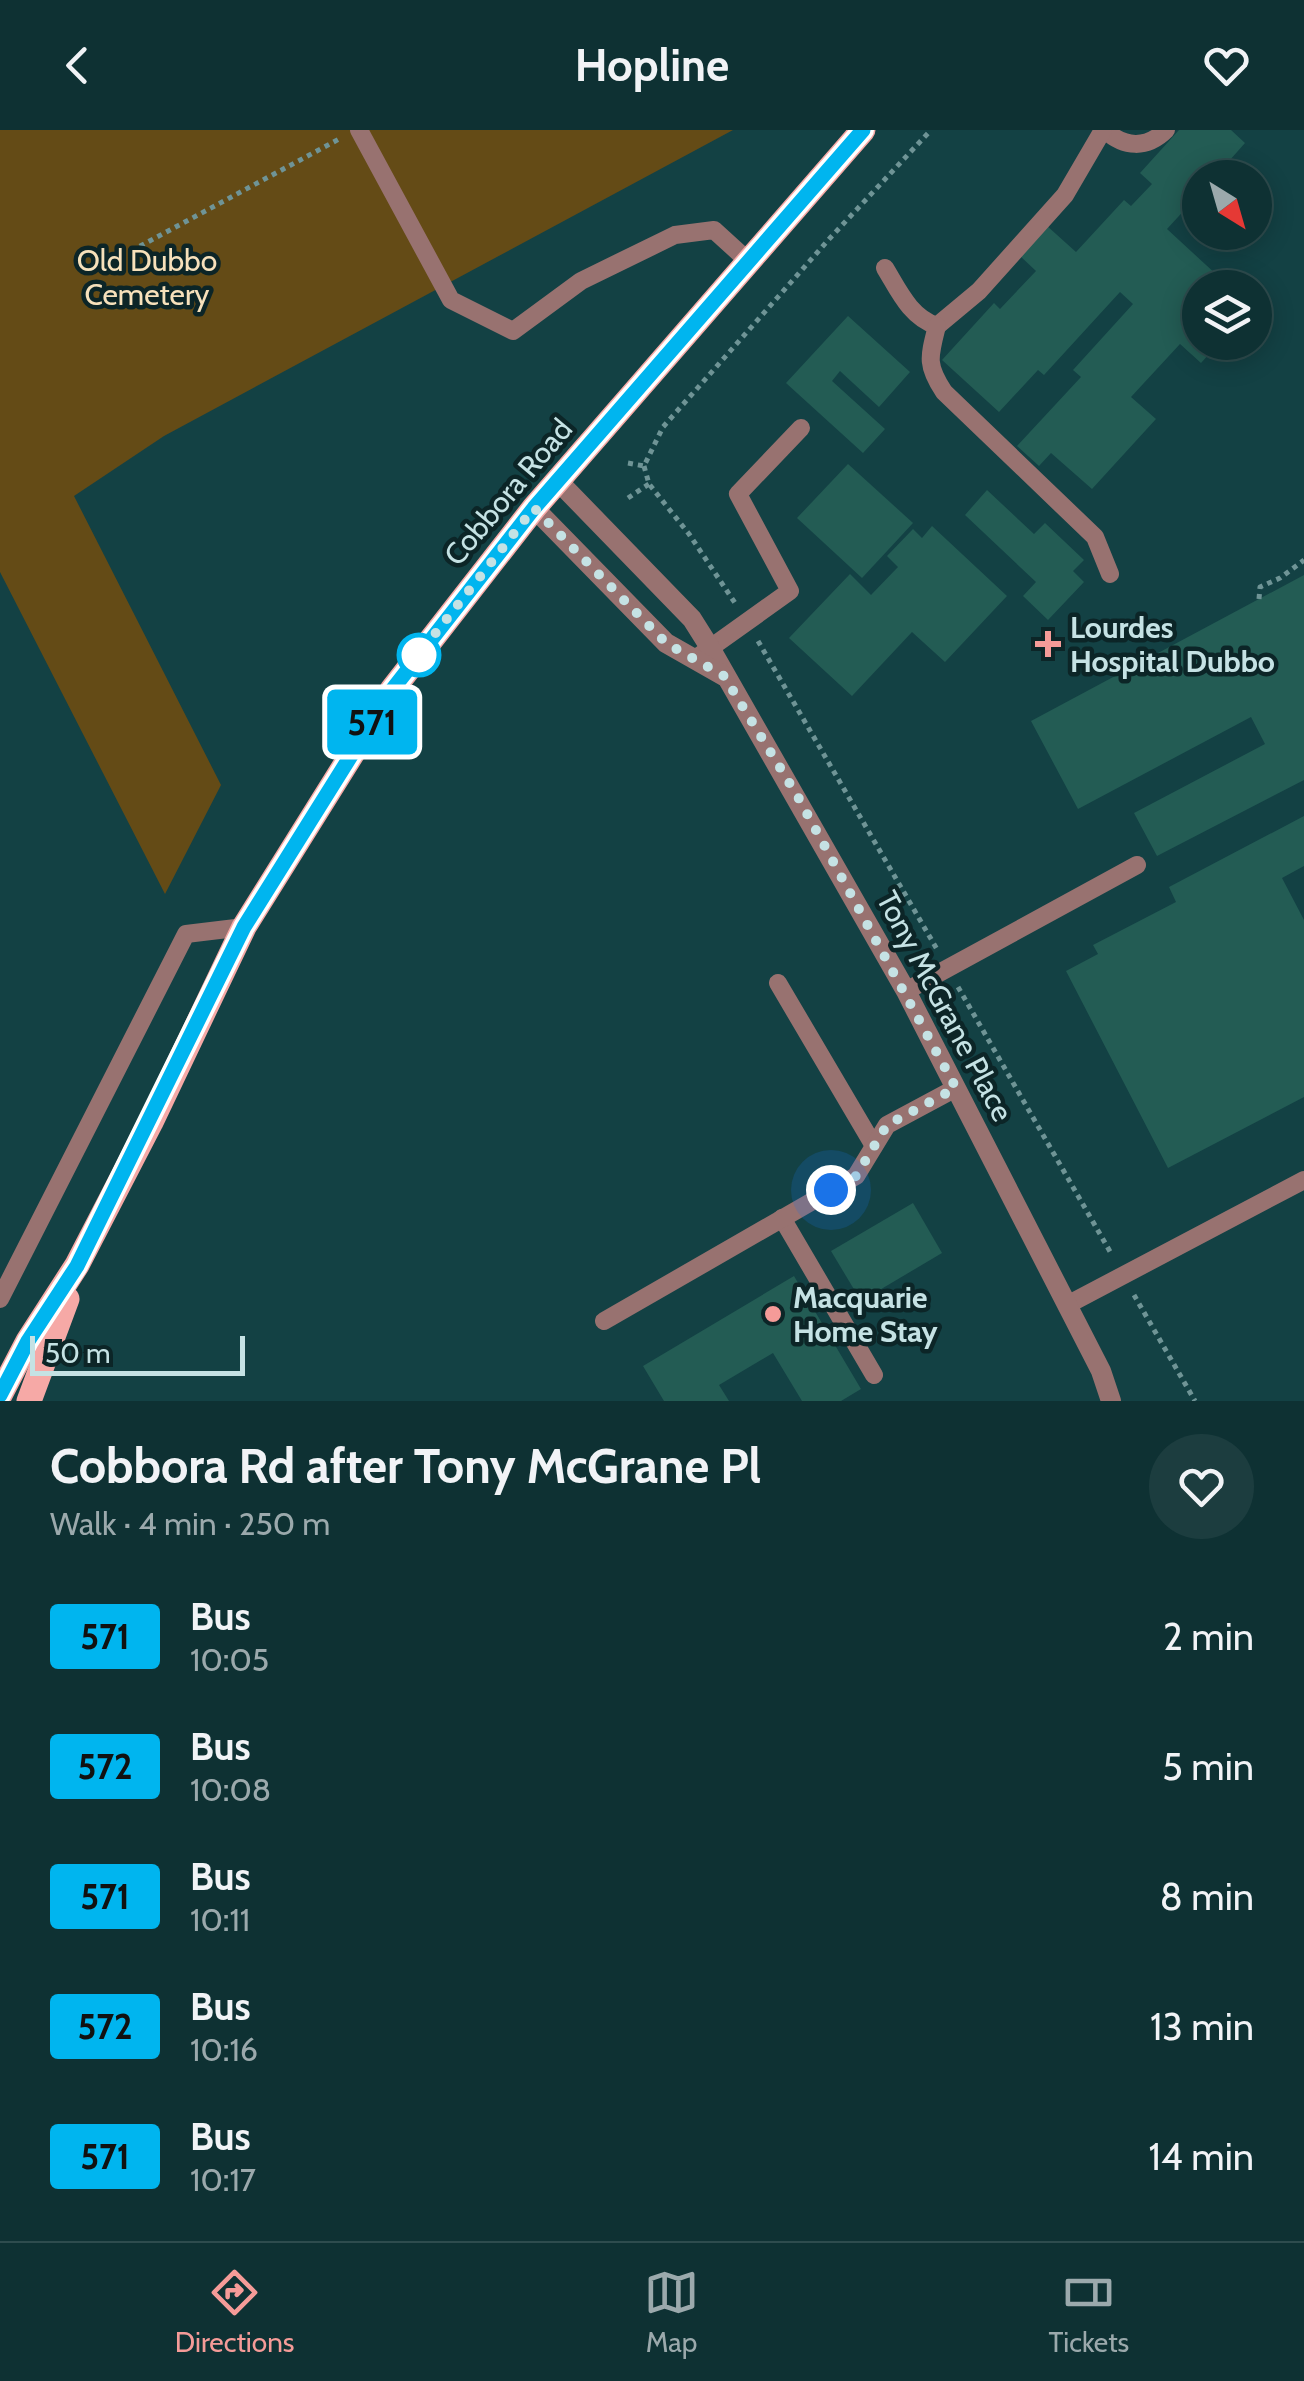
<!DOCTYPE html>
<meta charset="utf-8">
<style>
:root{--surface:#0e3133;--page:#1c3d3f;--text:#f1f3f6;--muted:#9ba9ac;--line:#2e4c4e;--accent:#f59b98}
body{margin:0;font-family:Cabin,sans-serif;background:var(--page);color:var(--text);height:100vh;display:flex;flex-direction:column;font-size:38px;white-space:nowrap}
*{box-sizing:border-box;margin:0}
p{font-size:32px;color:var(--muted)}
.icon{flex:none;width:55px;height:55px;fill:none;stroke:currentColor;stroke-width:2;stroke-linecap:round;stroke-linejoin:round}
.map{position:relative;height:1271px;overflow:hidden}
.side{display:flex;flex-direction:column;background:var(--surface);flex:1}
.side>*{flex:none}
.badge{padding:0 20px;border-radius:8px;font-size:35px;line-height:65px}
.needle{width:65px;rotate:143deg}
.buttons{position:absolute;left:1182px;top:30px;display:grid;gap:20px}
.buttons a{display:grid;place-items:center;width:90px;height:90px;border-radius:50%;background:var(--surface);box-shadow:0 5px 25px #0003,0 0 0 2px var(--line);font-size:50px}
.scale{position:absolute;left:30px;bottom:25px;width:215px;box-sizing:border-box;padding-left:10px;border:5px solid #c5e2e4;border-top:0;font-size:28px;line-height:35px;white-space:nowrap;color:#c5e2e4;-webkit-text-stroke:8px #0c2527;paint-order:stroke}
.you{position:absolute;width:50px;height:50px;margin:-25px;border:8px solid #fff;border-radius:50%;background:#1a73e8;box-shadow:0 0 0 15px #1a73e833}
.map>.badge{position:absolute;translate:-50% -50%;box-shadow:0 0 0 5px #fff}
.round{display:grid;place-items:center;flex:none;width:105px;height:105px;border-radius:52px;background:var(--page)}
.summary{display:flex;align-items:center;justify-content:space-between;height:170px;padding:0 50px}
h1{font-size:48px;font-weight:700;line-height:75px}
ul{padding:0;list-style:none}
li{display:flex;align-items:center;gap:30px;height:130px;padding:0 50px}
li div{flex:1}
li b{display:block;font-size:38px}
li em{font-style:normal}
li .badge{min-width:110px;font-weight:700;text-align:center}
header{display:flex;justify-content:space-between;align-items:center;height:130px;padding:0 50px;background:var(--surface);font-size:45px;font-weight:700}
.tabs{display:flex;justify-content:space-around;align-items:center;height:140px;border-top:2px solid var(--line);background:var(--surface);font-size:28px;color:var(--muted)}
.tabs a{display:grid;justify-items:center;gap:5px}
.tabs .current{color:var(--accent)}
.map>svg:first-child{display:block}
.green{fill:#644b16}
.building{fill:#235c54}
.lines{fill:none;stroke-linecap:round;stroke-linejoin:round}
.path{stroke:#6f9496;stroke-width:5;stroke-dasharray:5 5;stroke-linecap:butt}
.lane{stroke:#987270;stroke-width:18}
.street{stroke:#987270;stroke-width:20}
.primary{stroke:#f6a9a6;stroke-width:25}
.line-casing{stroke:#fff;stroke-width:22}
.line{stroke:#00b5ef;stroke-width:15}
.walk{stroke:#c5e2e4;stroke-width:10;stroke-dasharray:0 18}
.poi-dot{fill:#f59b98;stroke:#0c2527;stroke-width:4}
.stop-dot{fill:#fff;stroke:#00b5ef;stroke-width:5}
.labels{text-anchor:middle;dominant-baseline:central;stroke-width:9;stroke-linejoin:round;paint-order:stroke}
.park-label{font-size:30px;fill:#f7e1bb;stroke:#0c2527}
.street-label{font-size:30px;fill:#c5e2e4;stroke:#0c2527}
.poi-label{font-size:30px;font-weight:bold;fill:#c5e2e4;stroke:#0c2527;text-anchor:start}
</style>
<header><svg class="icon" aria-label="back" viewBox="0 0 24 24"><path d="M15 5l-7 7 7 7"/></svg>Hopline<svg class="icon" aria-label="heart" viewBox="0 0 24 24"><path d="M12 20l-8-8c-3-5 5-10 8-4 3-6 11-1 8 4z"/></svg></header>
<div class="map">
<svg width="1304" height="1271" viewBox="0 0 1304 1271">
<rect width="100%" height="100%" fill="#134144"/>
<polygon class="green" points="0,0 733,0 164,306 74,366 221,655 165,764 0,442"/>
<g class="building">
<polygon points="1179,0 1231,0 1245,13 1214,48 1200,48 1200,63 1167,99 1231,158 1200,158 1200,212 1220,212 1201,233 1180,214 1131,267 1156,289 1092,359 1051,323 1039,336 1017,316 1081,247 1073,240 1133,174 1120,162 1044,245 1038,240 999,282 942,230 994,173 1000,179 1036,141 1019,125 1046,95 1076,122 1124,70 1131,76 1152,54 1140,43"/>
<polygon points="848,186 910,242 879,277 840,241 832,251 885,299 863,323 786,253"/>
<polygon points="848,334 913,393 862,448 797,388"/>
<polygon points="987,360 1034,404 1045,393 1084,430 1073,441 1084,452 1048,490 1023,466 1036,452 965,385"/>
<polygon points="932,396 1007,466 945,532 912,502 852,566 789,508 850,444 871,465 898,437 887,426 913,399 922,408"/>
<polygon points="1304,445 1304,650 1157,726 1134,683 1265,614 1251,587 1078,679 1031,591"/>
<polygon points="1304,686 1304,736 1282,748 1304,790 1304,967 1168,1038 1066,841 1098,824 1093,815 1176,772 1169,757"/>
<polygon points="913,1073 942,1123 861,1171 831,1121"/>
<polygon points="794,1146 861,1259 841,1271 802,1271 773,1223 719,1255 729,1271 664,1271 643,1236"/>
</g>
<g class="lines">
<g class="path">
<polyline points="131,121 341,8"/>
<polyline points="628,333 644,336 663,297 831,107 931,0"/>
<polyline points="644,336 649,354 689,404 737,476"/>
<polyline points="628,368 649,354"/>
<polyline points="1259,469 1260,457 1280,448 1304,430"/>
<polyline points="758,511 938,821"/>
<polyline points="958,857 1112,1125"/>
<polyline points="1134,1165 1195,1271"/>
</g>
<g class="lane">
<polyline points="359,0 451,170 513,201 581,151 675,105 714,100 748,131"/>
<path d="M1105 0C1124 18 1147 19 1166 0"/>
<path d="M885 138C899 161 910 187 937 196L979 161 1065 65 1103 0"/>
<path d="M937 196C929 227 926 235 944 262L1095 407 1110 444"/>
<polyline points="699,526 790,461 738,364 801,298"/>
<polyline points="778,853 874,1016"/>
<polyline points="906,861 1137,735"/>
<polyline points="782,1088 874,1245"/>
<polyline points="0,1169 186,804 244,797"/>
<polyline points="1067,1175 1304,1050"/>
<polyline points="604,1191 856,1046 887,995 956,958"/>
</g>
<g class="street">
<polyline points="558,351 692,489 709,516 906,861 1101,1241 1111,1271"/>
<polyline points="534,378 666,513 724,546"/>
</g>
<g class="primary">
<polyline points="0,1265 28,1211 77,1135 151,992 244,797 392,560 534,378 863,0"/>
<polyline points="29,1271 67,1169"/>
</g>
</g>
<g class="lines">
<g class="line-casing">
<polyline id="line" points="0,1265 28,1211 77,1136 244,797 392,560 534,378 863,0"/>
</g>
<use href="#line" class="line"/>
<polyline class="walk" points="419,525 416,528 534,378 666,513 724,546 798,667 956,958 887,995 856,1046 831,1060"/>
</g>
<g class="poi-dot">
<path d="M1043 499h10v10h10v10h-10v10h-10v-10h-10v-10h10z"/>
<circle cx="773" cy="1184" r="10"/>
</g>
<circle class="stop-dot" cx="419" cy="525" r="20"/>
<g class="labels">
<g class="park-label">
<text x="147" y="130">Old Dubbo<tspan x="147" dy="34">Cemetery</tspan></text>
</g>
<g class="street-label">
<text transform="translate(508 362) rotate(-50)">Cobbora Road</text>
<text transform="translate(945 876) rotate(62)">Tony McGrane Place</text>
</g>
<g class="poi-label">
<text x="1070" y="497">Lourdes<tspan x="1070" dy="34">Hospital Dubbo</tspan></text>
<text x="793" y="1167">Macquarie<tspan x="793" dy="34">Home Stay</tspan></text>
</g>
</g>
</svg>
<div class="buttons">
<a><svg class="needle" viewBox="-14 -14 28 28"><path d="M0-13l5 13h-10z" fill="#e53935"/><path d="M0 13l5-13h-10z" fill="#9ba9ac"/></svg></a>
<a><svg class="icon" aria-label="layers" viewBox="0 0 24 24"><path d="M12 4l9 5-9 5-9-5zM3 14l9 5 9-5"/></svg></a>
</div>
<div class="scale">50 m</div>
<div class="you" style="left:831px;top:1060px"></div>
<b class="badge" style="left:372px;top:592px;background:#00b5ef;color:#111">571</b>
</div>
<section class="side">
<div class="summary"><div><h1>Cobbora Rd after Tony McGrane Pl</h1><p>Walk · 4 min · 250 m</p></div><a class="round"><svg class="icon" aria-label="heart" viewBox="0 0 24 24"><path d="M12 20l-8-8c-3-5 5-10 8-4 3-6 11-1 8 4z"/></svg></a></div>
<ul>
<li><span class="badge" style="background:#00b5ef;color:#111">571</span><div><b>Bus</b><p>10:05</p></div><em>2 min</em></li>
<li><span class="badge" style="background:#00b5ef;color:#111">572</span><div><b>Bus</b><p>10:08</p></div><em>5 min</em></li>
<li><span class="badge" style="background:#00b5ef;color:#111">571</span><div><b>Bus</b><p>10:11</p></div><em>8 min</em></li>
<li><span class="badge" style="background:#00b5ef;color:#111">572</span><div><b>Bus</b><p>10:16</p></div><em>13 min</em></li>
<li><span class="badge" style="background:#00b5ef;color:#111">571</span><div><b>Bus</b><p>10:17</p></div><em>14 min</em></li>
</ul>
</section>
<nav class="tabs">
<a class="current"><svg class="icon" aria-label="directions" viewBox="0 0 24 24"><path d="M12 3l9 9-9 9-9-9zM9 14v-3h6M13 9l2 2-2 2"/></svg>Directions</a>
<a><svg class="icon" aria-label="map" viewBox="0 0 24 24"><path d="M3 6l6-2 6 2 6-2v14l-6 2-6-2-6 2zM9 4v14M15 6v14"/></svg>Map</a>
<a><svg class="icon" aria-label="tickets" viewBox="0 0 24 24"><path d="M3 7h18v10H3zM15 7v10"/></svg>Tickets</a>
</nav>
